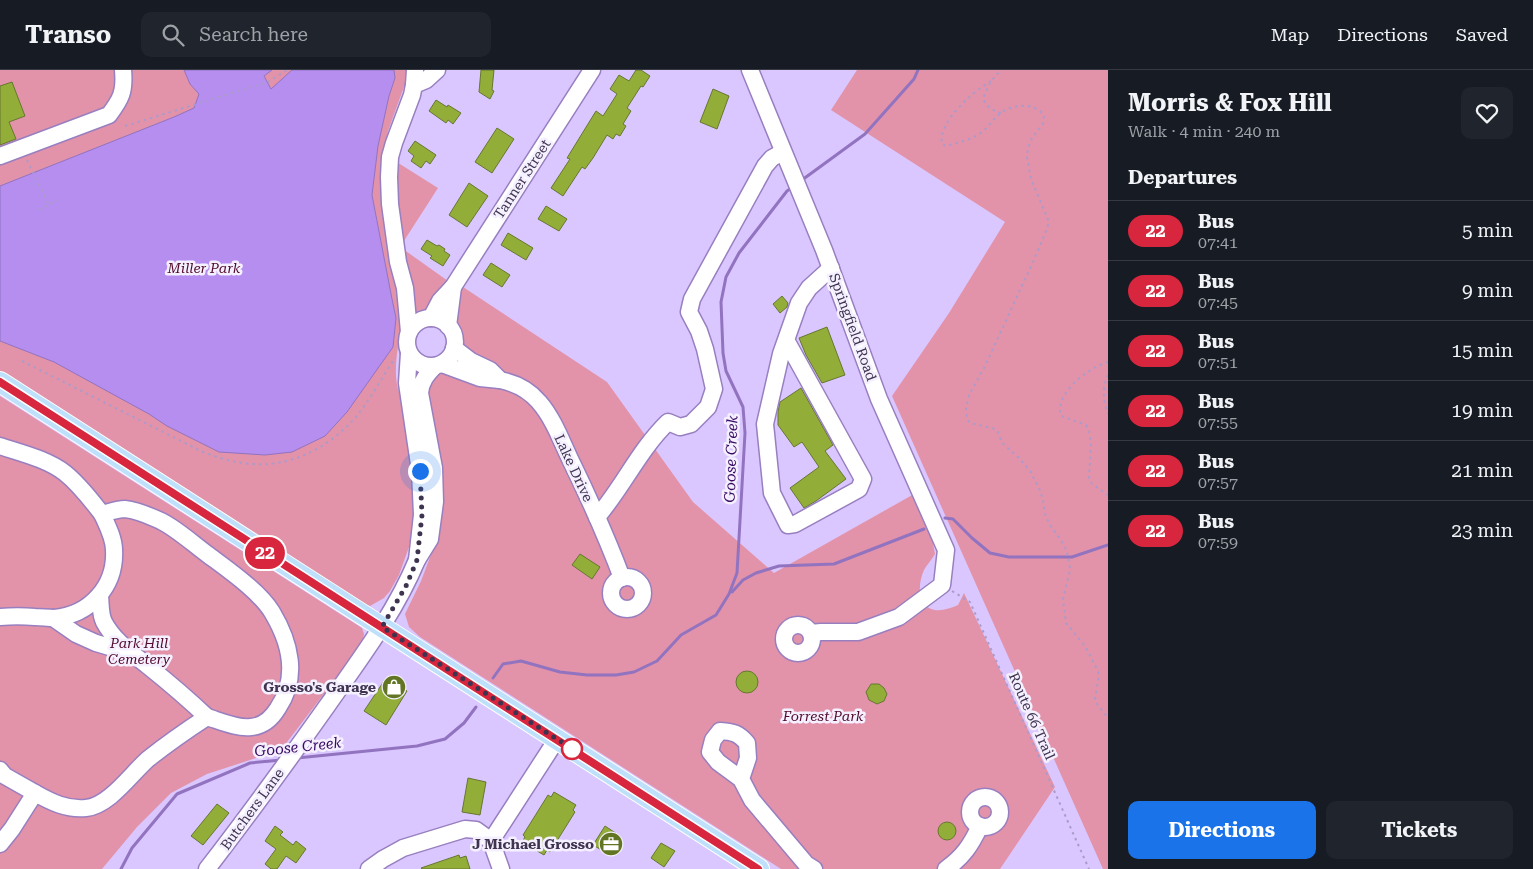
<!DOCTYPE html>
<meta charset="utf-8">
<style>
:root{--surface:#171b24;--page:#20242c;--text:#f1f3f6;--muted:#9ea1a6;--line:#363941;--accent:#1a73e8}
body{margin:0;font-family:"Roboto Serif",serif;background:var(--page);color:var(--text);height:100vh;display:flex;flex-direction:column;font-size:19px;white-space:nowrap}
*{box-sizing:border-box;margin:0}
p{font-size:16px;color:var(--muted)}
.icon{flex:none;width:28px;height:28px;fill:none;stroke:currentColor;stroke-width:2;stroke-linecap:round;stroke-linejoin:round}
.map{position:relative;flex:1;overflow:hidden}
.sheet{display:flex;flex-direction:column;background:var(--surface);width:425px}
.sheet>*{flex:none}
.badge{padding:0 10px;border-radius:16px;font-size:18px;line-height:32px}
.you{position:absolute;width:25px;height:25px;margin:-12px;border:4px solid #fff;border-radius:50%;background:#1a73e8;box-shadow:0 0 0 8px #1a73e833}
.map>.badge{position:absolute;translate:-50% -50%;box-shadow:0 0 0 2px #fff}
h2{padding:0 20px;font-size:19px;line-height:45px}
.round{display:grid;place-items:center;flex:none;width:52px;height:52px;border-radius:10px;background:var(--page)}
.overview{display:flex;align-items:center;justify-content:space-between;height:85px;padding:0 20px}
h1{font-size:24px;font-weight:700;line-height:38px}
.button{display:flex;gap:10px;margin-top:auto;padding:10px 20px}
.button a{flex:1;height:58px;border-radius:10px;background:var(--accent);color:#fff;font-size:20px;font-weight:700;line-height:58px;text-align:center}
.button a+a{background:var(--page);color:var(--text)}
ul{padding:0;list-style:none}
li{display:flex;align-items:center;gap:15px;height:60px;padding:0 20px;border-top:1px solid var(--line)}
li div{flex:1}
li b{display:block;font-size:19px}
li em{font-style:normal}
li .badge{min-width:55px;font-weight:700;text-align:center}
header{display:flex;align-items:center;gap:30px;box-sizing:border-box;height:70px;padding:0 25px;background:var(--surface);border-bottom:1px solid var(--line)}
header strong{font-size:24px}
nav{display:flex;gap:28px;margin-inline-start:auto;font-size:18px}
.search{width:350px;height:45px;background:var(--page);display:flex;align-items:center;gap:12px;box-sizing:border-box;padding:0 18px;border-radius:10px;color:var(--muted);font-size:19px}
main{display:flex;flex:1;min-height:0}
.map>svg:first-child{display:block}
.green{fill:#e293a9}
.water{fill:#b58ef0;stroke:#9273c0}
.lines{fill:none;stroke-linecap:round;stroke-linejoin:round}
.stream{stroke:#9273c0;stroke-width:3}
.building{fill:#93ad39;stroke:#667730}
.minor-casing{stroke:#987fc0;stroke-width:19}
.major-casing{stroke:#fff;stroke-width:22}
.path{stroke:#ac9bca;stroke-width:2;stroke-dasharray:2.5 4;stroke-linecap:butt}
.minor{stroke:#fff;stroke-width:16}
.major{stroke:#bee0fa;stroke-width:20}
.line-casing{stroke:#fff;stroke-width:11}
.line{stroke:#d7263d;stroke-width:8}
.walk{stroke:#3f3450;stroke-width:5;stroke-dasharray:0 9}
.stop-dot{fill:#fff;stroke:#d7263d;stroke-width:2.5}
.labels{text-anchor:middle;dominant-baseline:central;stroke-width:5;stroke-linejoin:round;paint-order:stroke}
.street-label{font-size:14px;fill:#3f3450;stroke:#f5f0ff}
.park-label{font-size:14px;font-style:italic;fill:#510a28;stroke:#f5f0ff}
.poi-label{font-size:14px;font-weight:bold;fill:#3f3450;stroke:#f5f0ff;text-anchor:end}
.water-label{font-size:15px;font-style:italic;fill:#390b63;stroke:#f5f0ff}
</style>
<header>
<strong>Transo</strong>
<div class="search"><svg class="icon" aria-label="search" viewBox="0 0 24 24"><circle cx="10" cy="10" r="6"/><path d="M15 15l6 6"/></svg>Search here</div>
<nav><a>Map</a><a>Directions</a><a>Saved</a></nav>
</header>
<main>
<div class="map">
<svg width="1108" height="799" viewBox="0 0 1108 799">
<rect width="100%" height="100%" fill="#dbc7ff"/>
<g class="green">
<path d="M0 0H407L405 14 388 61 384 84 438 118 402 174 403 179 448 211 428 239 402 252C399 275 391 303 400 325L414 393 415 445 409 477 399 505 390 521 384 528 370 536 357 531 0 301Z"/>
<polygon points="857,0 1108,0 1108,799 1103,799 892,326 949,243 1005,152 831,40"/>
<path d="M463 217 607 312 693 432 774 503 914 424 931 463 935 484C932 489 927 495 924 500 918 513 916 537 935 540 943 541 951 538 958 535L964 523 1055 717 1000 799H781L420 567 409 557 405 544 421 511 432 482 439 444 425 328 429 312 454 292 462 274 456 255 459 224Z"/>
<polygon points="0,326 362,558 364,564 362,574 281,680 207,704 171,723 137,757 102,799 0,799"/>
</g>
<polygon class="water" points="184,0 272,0 264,6 271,19 292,0 394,0 395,8 389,26 378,76 372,125 392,229 396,248 393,277 347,342 325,366 292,382 265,385 219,382 167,356 149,344 54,292 0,271 0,116 174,47 194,38 199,24 190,14"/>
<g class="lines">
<g class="stream">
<polyline points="802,110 865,64 914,9 918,0"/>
<polyline points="945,448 953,449 972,468 990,483 1009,487 1072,487 1108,475"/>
<polyline points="732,522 743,510 756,503 779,496 834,494 924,459"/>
<polyline points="493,608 503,594 521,591 560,602 587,605 616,605 634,602 657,591 681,565 716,545 729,524 737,503 745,363 743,337 726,301 723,283 721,232 726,207 739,183 787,121 793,117"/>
<polyline points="297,688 417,676 445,669 464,653 476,637"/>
<polyline points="121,799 132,778 177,724 250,693 281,690"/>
</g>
</g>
<g class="building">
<polygon points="481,0 494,0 492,20 494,21 490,29 479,22"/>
<polygon points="636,0 641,0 650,6 643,17 641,16 627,38 631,41 623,54 626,56 620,66 616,64 613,69 607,65 593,88 585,99 582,97 563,126 551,118 570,89 567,88 596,41 603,46 617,24 610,19 619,5 629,11"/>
<polygon points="12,12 25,46 9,52 16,69 0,75 0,16"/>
<polygon points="713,19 729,26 717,59 700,52"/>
<polygon points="436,30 447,37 448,35 461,43 453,54 448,50 446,53 429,41"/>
<polygon points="497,58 514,69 492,103 475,92"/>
<polygon points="415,71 436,85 430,94 426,91 421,98 411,91 414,86 408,81"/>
<polygon points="469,113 488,126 467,157 449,145"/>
<polygon points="546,136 567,149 559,161 538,149"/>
<polygon points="508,163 533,178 526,190 501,175"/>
<polygon points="427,170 437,176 439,175 445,179 444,181 450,185 443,196 430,188 432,186 421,179"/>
<polygon points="491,193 510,205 502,217 483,205"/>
<polygon points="782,226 788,233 787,237 780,243 773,234"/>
<polygon points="827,257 845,305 822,313 806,285 799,268"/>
<polygon points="801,318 833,375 825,381 846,409 816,431 804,438 790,418 819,397 802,372 794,377 778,355 778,342 780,332"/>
<polygon points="580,484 600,497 592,509 572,495"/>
<circle cx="747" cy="612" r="11"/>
<polygon points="386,608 407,621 386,655 364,641"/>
<polygon points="871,614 879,614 884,618 887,624 884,631 877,634 869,630 866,622"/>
<polygon points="468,708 486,712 480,745 462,742"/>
<polygon points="554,722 576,735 573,740 575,742 550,782 547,780 544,785 522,772 525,767 523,765 548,725 551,727"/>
<polygon points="217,734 229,743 203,775 191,766"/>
<circle cx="947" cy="761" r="9"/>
<polygon points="275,756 283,762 280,765 293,775 296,771 306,779 296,793 286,786 277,799 271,799 265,794 276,779 265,771"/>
<polygon points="605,756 620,766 608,784 593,775"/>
<polygon points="661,773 675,781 664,797 651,788"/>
<polygon points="459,785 460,788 466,786 470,799 422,799 421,798"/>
</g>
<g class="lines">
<g class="minor-casing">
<g id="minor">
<polyline points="750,0 824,180 879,329 946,480 942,515 899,547 858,562 821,562 811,563"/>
<polyline points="414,15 426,10 437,0"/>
<path d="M0 86 109 45C121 29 125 22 123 0"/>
<circle cx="431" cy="272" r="24"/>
<polyline points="431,248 440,231 453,217 592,0"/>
<polyline points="448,256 453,217"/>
<polyline points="409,262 405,218 398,192 390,134 389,107 390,87 394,73 412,25 414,15 415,0"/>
<polyline points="786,270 863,409 859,419 795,454 788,455 772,423 765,354 781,284 799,233 809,218 831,198"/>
<path d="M409 283 407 313 420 401 422 445 417 490 430 469 435 432 434 398 420 323C421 311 427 304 435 296"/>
<polyline points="442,294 480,308 500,310 490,300 471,291 454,278"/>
<path d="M500 310C515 313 529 320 539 332 553 348 561 370 570 389 589 428 607 468 622 508"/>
<path d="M0 376C21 383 47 389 65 403 80 415 91 430 102 444 109 442 118 439 125 439 136 440 150 446 161 451 177 459 192 473 207 484 227 499 259 521 272 542 290 572 299 607 278 638 272 648 263 656 251 657 238 659 220 651 207 647 187 660 167 674 148 689 131 704 109 736 86 738 67 740 51 732 35 723L12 759 0 774"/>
<path d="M597 447C623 417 639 380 668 352L680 357 691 354 708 337 714 319 705 279 699 261 689 242 692 229 765 96 772 88 783 82"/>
<circle cx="627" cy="523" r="16"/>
<path d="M100 526C101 535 100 544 104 552 114 571 132 583 148 596 168 612 188 629 207 647"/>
<path d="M0 547C12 546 23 546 35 547 41 547 48 548 54 548 90 545 116 516 114 480 114 468 107 455 102 444"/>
<polyline points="53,548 76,564 96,573 130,583"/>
<circle cx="798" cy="569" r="14"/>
<polyline points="0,700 5,706 35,723"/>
<path d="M741 709 748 688 747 673C738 663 734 662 720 661L713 670 710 682 718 692 741 709 752 730 806 794 814 799"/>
<circle cx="985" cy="742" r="15"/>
<polyline points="491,771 557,669"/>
<path d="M207 799C248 746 288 691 327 636 360 589 395 543 417 490"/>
<polyline points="369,799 383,789 403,778 465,759 476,760 491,771 501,799"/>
<path d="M946 799C963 787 971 775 980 756"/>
</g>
</g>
<g class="major-casing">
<polyline id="major" points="0,312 759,799"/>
</g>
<g class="path">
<path d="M991 11C973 22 938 51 942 74L946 76C956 73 970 70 979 64 988 59 993 48 1002 42 1015 34 1035 32 1044 46L1043 54 1032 68 1028 78 1027 87 1031 109 1049 152 1045 164 1033 192 984 298 969 325 966 339 967 349 970 353 995 359 998 362 1002 373 1018 387 1030 401 1039 418 1043 430 1045 444 1050 455 1061 470 1066 479 1069 491 1070 500 1063 529 1066 553 1085 576 1097 599 1099 605 1095 629 1097 634 1108 648"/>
<path d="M1001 43C992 40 986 37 983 28L991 11 1001 0"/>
<polyline points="125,56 268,12 287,0"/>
<polyline points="27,90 49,135"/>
<polyline points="39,140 58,130"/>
<path d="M22 291 203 382C219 388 235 393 252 394 291 397 328 378 354 349 369 332 382 307 395 288"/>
<path d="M1108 292C1088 298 1054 323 1061 346L1086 355 1089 361 1091 374 1089 408 1092 414 1108 425"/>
<path d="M1108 305C1102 317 1103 331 1108 344"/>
<polyline points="952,521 970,532 1089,799"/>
</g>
<use href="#minor" class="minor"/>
<use href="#major" class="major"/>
</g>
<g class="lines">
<g class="line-casing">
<polyline id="line" points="0,312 758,799"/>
</g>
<use href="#line" class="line"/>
<polyline class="walk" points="420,401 422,445 417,490 406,516 382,557 574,680 572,679"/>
</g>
<defs>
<g id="shop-disc" transform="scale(1.25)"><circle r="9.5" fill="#627523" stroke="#f5f0ff"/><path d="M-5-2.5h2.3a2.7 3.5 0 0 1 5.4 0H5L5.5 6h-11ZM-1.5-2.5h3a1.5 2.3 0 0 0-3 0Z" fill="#fff"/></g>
<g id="office-disc" transform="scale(1.25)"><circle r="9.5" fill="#627523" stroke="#f5f0ff"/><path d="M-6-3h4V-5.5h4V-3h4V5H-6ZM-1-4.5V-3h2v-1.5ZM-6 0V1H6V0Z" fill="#fff"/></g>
</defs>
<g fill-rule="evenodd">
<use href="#shop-disc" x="394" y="617"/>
<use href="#office-disc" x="611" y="774"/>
</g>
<circle class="stop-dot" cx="572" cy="679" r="10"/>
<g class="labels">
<g class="street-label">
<text transform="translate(522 109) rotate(-57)">Tanner Street</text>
<text transform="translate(853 257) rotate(70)">Springfield Road</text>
<text transform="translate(574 398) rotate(65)">Lake Drive</text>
<text transform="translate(1032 646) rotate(66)">Route 66 Trail</text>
<text transform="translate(252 739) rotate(-54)">Butchers Lane</text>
</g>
<g class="park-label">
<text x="204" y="198">Miller Park</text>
<text x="139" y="573">Park Hill<tspan x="139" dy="16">Cemetery</tspan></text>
<text x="823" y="646">Forrest Park</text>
</g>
<g class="poi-label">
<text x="376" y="617">Grosso's Garage</text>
<text x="594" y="774">J Michael Grosso</text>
</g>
<g class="water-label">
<text transform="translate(731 389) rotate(-88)">Goose Creek</text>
<text transform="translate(298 677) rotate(-6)">Goose Creek</text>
</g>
</g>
</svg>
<div class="you" style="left:420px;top:401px"></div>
<b class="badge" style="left:265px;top:483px;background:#d7263d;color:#fff">22</b>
</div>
<section class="sheet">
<div class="overview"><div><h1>Morris &amp; Fox Hill</h1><p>Walk · 4 min · 240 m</p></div><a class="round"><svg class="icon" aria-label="heart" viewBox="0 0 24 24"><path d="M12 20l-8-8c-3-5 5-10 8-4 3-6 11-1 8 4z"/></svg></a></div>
<h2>Departures</h2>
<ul>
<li><span class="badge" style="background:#d7263d;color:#fff">22</span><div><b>Bus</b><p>07:41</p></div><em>5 min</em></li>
<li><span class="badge" style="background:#d7263d;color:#fff">22</span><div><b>Bus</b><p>07:45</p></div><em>9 min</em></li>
<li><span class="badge" style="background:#d7263d;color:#fff">22</span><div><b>Bus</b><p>07:51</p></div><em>15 min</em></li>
<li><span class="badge" style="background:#d7263d;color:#fff">22</span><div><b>Bus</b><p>07:55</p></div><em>19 min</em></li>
<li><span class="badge" style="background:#d7263d;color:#fff">22</span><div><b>Bus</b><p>07:57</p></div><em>21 min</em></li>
<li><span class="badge" style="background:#d7263d;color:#fff">22</span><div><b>Bus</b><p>07:59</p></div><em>23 min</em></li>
</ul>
<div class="button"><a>Directions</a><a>Tickets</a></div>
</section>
</main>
